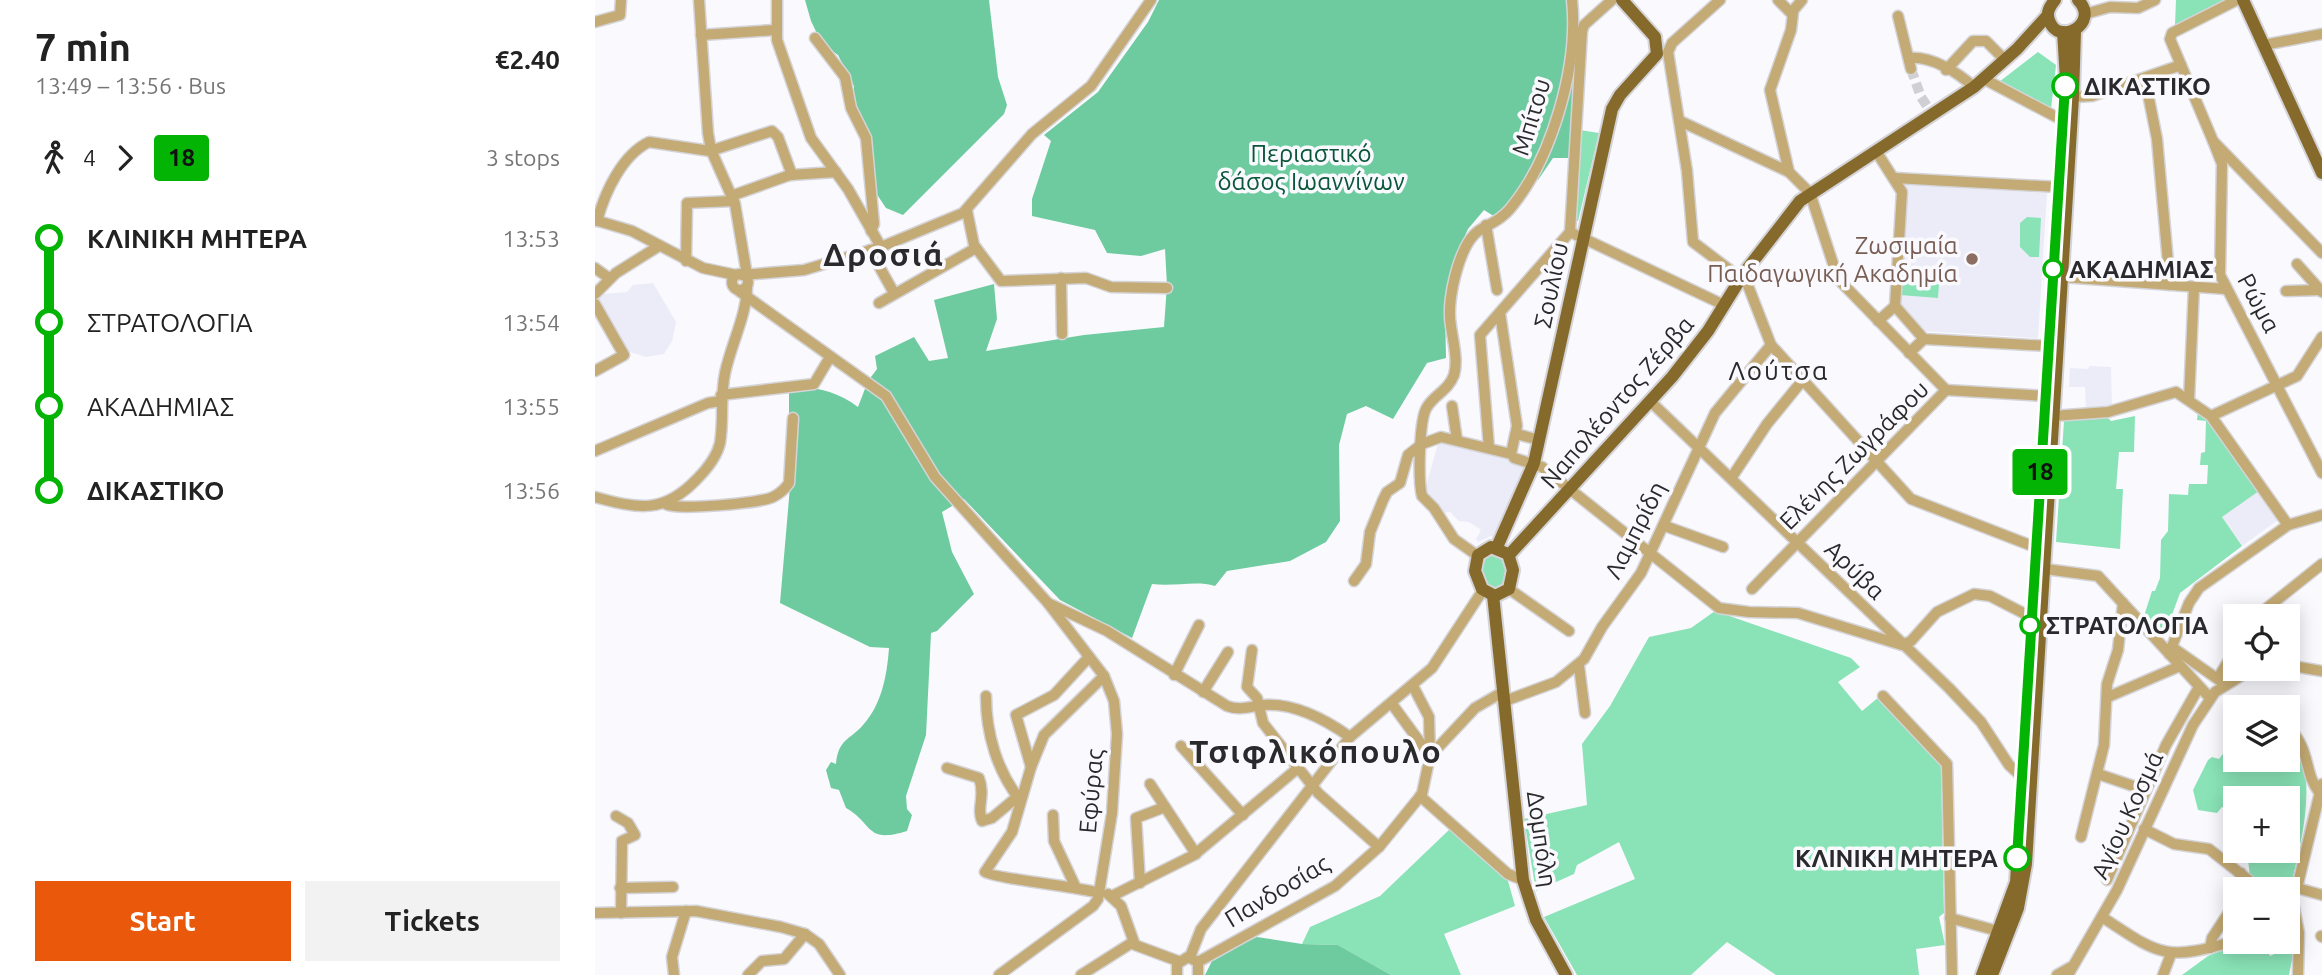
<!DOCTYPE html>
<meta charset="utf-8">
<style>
:root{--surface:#fff;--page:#f2f2f2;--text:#222;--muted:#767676;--accent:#ea580c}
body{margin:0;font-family:Ubuntu,sans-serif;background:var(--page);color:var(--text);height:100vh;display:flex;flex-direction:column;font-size:26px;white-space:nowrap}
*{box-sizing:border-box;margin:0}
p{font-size:23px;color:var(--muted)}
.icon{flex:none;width:38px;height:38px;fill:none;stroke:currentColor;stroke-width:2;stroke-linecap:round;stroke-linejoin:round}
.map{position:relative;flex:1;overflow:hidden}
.side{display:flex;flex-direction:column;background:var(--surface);width:595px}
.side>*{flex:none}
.badge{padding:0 14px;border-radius:5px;font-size:24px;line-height:46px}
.controls{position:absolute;left:1628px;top:604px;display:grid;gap:14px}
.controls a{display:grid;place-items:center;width:77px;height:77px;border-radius:0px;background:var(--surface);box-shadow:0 4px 18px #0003;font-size:35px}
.map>.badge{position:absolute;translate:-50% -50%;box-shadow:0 0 0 4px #fff}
.legs{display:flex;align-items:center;gap:10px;height:77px;padding:0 35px;font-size:23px}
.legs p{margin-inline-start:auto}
.summary{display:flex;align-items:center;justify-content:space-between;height:119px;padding:0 35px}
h1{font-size:38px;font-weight:600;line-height:52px}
.primary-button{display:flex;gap:14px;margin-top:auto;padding:14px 35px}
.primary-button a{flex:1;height:80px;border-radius:0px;background:var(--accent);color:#fff;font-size:28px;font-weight:600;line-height:80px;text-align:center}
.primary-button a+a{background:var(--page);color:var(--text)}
ul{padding:0 35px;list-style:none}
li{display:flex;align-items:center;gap:24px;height:84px;font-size:26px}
li i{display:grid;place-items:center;width:10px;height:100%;margin:0 9px;background:currentColor}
li i::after{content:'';width:18px;height:18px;margin:-9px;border:5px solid;border-radius:50%;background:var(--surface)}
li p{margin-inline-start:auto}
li:first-child i{background:linear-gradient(#0000 50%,currentColor 0)}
li:last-child i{background:linear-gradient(currentColor 50%,#0000 0)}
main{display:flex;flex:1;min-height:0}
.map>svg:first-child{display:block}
.built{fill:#ececf8}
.green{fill:#8ae3b7}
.forest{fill:#6ecb9f}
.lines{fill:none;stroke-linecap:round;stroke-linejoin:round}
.minor-tunnel{stroke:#d0d0d4;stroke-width:10;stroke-dasharray:10 5;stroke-linecap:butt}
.minor-casing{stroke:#d4d4d8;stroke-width:13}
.major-casing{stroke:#d4d4d8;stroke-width:16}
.minor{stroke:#c4aa74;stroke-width:10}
.major{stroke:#866a2c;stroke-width:12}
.line-1-casing{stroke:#fff;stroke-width:16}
.line-1{stroke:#04b404;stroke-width:10}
.stop-1-dot{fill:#fff;stroke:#04b404;stroke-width:3.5}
.education-dot{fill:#8d6e63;stroke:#f9f9fe;stroke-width:2.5}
.labels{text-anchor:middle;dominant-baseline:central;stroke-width:7;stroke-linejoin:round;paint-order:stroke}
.stop-label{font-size:24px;font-weight:bold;fill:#2a2a2c;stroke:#f9f9fe;text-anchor:start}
.street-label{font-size:24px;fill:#2a2a2c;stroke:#f9f9fe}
.park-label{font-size:24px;fill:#095639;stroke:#f9f9fe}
.education-label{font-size:24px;fill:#785e54;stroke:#f9f9fe;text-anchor:end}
.neighbourhood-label{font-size:26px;letter-spacing:2px;fill:#2a2a2c;stroke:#f9f9fe}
.district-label{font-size:32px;font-weight:bold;letter-spacing:2px;fill:#2a2a2c;stroke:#f9f9fe}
</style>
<main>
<section class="side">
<div class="summary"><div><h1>7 min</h1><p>13:49 – 13:56 · Bus</p></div><b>€2.40</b></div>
<div class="legs"><svg class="icon" aria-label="walk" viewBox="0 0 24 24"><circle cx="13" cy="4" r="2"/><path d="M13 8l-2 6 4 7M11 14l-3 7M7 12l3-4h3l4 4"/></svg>4<svg class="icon" aria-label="forward" viewBox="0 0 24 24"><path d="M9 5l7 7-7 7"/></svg><b class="badge" style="background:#04b404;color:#111">18</b><p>3 stops</p></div>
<ul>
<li><i style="color:#04b404"></i><b>ΚΛΙΝΙΚΗ ΜΗΤΕΡΑ</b><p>13:53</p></li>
<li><i style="color:#04b404"></i><span>ΣΤΡΑΤΟΛΟΓΙΑ</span><p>13:54</p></li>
<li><i style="color:#04b404"></i><span>ΑΚΑΔΗΜΙΑΣ</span><p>13:55</p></li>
<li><i style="color:#04b404"></i><b>ΔΙΚΑΣΤΙΚΟ</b><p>13:56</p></li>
</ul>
<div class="primary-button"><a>Start</a><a>Tickets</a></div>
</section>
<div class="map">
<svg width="1727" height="975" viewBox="0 0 1727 975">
<rect width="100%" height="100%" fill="#f9f9fe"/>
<g class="built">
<polygon points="1311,185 1452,193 1443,338 1327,331 1305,307"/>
<polygon points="58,283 81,322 77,341 69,354 51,357 32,351 2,301 8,294 32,292 38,285"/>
<polygon points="1494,366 1516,367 1517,407 1491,411 1490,387 1474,387 1475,368 1493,369"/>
<polygon points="844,440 934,466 902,539 896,536 883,542 881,539 886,530 874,522 864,521 855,512 846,513 829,493"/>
<polygon points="1664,491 1683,520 1647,546 1627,517"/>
</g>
<g class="green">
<polygon points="1581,0 1631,0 1580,25"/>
<polygon points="1443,52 1461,65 1456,109 1404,82"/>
<polygon points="985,130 1004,133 983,221 979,221"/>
<polygon points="1432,217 1446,218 1444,257 1435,257 1425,247 1425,223"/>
<polygon points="1306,266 1345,269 1343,298 1305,295"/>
<polygon points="1603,411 1623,431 1664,491 1627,517 1647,546 1585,593 1571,631 1563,632 1549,616 1557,591 1560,591 1565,578 1566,540 1573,531 1574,494 1593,495 1594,484 1612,484 1613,465 1605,465 1606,453 1610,452 1611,421 1602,420"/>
<polygon points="1540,416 1539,452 1524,452 1521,489 1528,489 1525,549 1461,542 1469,421 1513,418 1516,421"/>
<polygon points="895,554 904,554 912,563 911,584 902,590 891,588 884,575 887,559"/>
<polygon points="1120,611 1256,658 1265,667 1243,682 1267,711 1284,697 1346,764 1349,913 1344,917 1350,945 1321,949 1324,975 1181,975 1132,942 1096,975 982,975 949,917 1040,879 1024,842 982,865 979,874 941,891 929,819 992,805 987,744 1015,706 1054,637 1096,628"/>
<path d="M1692 730C1727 773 1706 838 1696 887L1692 891 1646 889 1648 880 1655 877 1652 851 1692 850V798H1640V810L1627 807 1622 813 1603 810 1598 790 1613 760 1617 757 1624 759 1640 738V760H1692Z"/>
<polygon points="856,828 913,881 920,906 849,934 866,975 796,975 743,945 707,944 715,927 785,896"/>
<polygon points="1649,942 1668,942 1675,956 1700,945 1694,975 1587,975 1613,956"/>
</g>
<g class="forest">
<polygon points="210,0 394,0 403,77 412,105 409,114 308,215 291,208 281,193 277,140 259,107 259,86 243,55 227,44 216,21"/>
<path d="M564 0H971L975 32 973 56 982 58 976 158H958L943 180 935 179 913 207 900 217 889 210 873 229 860 257 850 308 851 358 832 363 798 419 771 406 752 414 744 445 745 521 731 542 695 561 632 571 620 586C601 580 579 587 557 584L537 638 465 600 369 499 347 512 357 552 379 594 342 631 336 633 331 735 311 796 312 809 317 815 312 831C270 844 279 824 251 808L244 790 236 788 231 770 236 762 241 764C243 739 255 740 268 725 287 704 292 675 294 648L275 647 185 603 201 417 194 415V388C220 386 241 391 263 407L273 381 282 369 280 356 319 337 334 361 353 358 339 300 399 284 402 319 391 351 489 335 569 327 572 285 570 249 546 256 512 253 500 230 437 216V199L456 141 449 135 503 92 553 22Z"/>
<polygon points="662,937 707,944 743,945 796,975 610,975 619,957"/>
</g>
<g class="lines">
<polyline class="minor-tunnel" points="1316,69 1326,97 1338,115"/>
<g class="minor-casing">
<g id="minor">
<polyline points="104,0 113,133 116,150 140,204 152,275"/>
<polyline points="182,0 182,40 216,138 253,189 286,247"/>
<polyline points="1125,0 1077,43 1073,52 1092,171 1098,242 1152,283 1176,345 1316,499 1440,547"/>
<polyline points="1183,0 1196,13 1207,0"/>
<polyline points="1642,0 1577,33 1575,39 1618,141 1727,253"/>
<polyline points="1490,14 1515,7 1543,8 1560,0"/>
<polyline points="1303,16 1316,69"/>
<polyline points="0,22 25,15 26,0"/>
<polyline points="106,35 180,30"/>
<polyline points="220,38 250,77 256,108 271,138 279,224 276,231"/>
<polyline points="1669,45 1727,34"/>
<path d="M1314 58C1337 56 1362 72 1379 87"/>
<polyline points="1351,70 1378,41 1391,41 1410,60"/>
<polyline points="1389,79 1467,120"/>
<polyline points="1550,79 1562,139 1575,285"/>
<polyline points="1478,97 1497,96 1586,65"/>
<polyline points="1085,121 1194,172 1215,193 1243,279 1351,390"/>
<polyline points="1618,141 1627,164 1625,275 1727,473"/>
<polyline points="1281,151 1307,192 1300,306"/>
<polyline points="1194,172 1175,90 1196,30 1198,13"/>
<polyline points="1300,178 1463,187"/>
<polyline points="136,196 195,175 241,172"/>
<polyline points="372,211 379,245 406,281 491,278 516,287 572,288"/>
<polyline points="0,220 37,231 108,268 141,275"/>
<path d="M2 221C10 192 27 155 54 142L115 151 177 131 183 137 197 175"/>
<polyline points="891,225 902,290"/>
<polyline points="975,232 987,31 989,25 1017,0"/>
<polyline points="275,250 299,293"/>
<polyline points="91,261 92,203 139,201"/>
<polyline points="1702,264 1727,292"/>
<polyline points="0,268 14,278"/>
<circle cx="145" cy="282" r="8"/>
<polyline points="147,275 209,270 286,247 368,213 437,134 496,86 556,0"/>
<polyline points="1468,277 1631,289"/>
<polyline points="466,278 467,334"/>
<polyline points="144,291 291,396 340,477 453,603 509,676 519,701 522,734 517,813 503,899 498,906 404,975"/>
<polyline points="1691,291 1726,290"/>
<polyline points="0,294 21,273 64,246"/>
<polyline points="284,303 381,248"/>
<polyline points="0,304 29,355 0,371"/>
<polyline points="1283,321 1300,306 1329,339 1453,346"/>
<polyline points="1314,353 1329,339"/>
<polyline points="126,395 219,384 235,357"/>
<polyline points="1594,400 1599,287"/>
<polyline points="1056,402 1354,688 1386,722 1414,765 1426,776"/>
<polyline points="857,406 862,440"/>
<polyline points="1458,416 1513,412 1581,392 1616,416 1693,525"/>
<polyline points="1616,416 1702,376 1727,337"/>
<polyline points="922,434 944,440"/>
<polyline points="894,448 885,335 975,232 1129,305"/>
<polyline points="0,451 113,403 126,401"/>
<polyline points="919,458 947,467 1124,608 1154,612 1203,613 1307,645 1316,641 1342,612 1379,594 1395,596 1436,617"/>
<polyline points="1137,477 1172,424 1207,381"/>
<path d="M0 497C44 509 69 514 102 479 112 469 122 456 125 443 129 420 125 397 130 373 136 344 152 315 152 286"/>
<path d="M71 504C80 511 166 503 178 497 184 494 190 489 194 483L198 418"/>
<polyline points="1070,526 1128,547"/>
<path d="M883 556 859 539 839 508 827 496C823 480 824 419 832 407 840 394 853 391 859 375 864 358 856 335 855 317 854 299 860 272 867 255 881 220 895 232 915 209 957 159 984 65 977 0"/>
<polyline points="1443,568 1503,576 1615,698"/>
<polyline points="759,581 771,564 775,532 788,500 792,492 805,483 813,455 827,444 846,437 916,454 922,426 905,313"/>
<polyline points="914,589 974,631"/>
<polyline points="1157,589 1351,390 1450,396"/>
<path d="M453 603 512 631 632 706C645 711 656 706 669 705 700 703 731 720 755 737"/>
<polyline points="1662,616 1727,564"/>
<polyline points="1577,647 1631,685"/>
<polyline points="657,650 652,687 662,698 668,723 723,793 784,847"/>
<polyline points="1574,654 1594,603 1604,588 1693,525 1727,515"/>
<polyline points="1692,665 1727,671"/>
<polyline points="984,666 990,713"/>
<polyline points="579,675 604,625"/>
<polyline points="1623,678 1640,650"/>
<polyline points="818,686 834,717 835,756"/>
<polyline points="608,692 633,652"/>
<path d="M391 696C391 733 402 771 425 800"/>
<polyline points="1288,696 1352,764 1357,975"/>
<polyline points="1513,697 1585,666"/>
<polyline points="910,701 961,682 989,659 1007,627 1046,573 1120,413 1176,345"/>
<polyline points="797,704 835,756"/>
<path d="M1692 725C1717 751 1708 771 1724 792"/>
<polyline points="586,746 648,815"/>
<polyline points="436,767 421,715 459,695 494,657"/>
<path d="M352 768 384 778C391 796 381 808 387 821L397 818 422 797"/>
<polyline points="1503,774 1550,790"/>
<polyline points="555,784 601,854"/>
<polyline points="825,796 913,874 928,880"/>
<polyline points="458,815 459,841 481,888"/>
<polyline points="21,816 33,823 40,835 27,841 26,913"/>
<polyline points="1549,829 1579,844 1614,849 1665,889"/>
<polyline points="1486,837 1509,745 1512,684 1523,650 1528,603"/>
<polyline points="1512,880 1571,745 1604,687"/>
<polyline points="545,883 541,818 570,807"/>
<polyline points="25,888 78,887"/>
<polyline points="1702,888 1727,895"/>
<polyline points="1643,889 1646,873"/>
<path d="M505 893C488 888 394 877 390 872L417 832 436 767 449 735 509 676"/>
<polyline points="513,894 526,906 540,945 583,961"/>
<polyline points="517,896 599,855 703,768"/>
<polyline points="1697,897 1704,933 1703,975"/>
<polyline points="1692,903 1702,888 1727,784"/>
<polyline points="0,913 101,911 186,927 210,934 224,944 245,975"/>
<path d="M1507 917C1566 956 1570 961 1640 941"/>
<polyline points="1355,918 1403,931"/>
<polyline points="1726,936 1727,937"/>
<polyline points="1615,948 1617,938 1640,903"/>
<polyline points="595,957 606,929 755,737 837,668 888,590"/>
<polyline points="603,962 740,886 784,847 827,794 835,756 880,708 906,693"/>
<polyline points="79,975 77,957 91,911"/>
<polyline points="153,975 167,961 189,959 210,934"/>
<polyline points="486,975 538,942"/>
<polyline points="582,975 582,964 593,957 603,962 603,975"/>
<polyline points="1462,975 1476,967"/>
<polyline points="1473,975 1522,890 1598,725 1620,692 1659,668"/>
<polyline points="1568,975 1576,954"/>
</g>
</g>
<g class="major-casing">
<g id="major">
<path d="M1460 0C1455 6 1451 12 1454 20 1463 48 1506 23 1483 0"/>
<polyline points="1648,0 1727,173"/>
<polygon points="896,547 913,554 918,570 914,589 900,596 887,589 880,571 883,555"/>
<polyline points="902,547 939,463 1017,109 1025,95 1062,54 1060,37 1027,0"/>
<polyline points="914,555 1077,377 1113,331 1149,273 1205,201 1379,87 1422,49 1453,15"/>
<polyline points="898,595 928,880 941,920 971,975"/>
<polyline points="1387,975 1421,882 1471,79 1468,32"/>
<polyline points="1397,975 1423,908 1431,864 1478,97 1480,31"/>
</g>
</g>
<use href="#minor" class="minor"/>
<use href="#major" class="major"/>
</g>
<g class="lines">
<g class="line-1-casing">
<polyline id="line-1" points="1422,858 1470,86"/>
</g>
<use href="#line-1" class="line-1"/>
</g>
<g class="stop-1-dot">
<circle cx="1470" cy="86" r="12"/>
<circle cx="1458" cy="269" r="9"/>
<circle cx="1435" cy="625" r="9"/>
<circle cx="1422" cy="858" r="12"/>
</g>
<circle class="education-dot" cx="1377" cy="259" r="7"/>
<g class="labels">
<g class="stop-label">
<text x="1489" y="86">ΔΙΚΑΣΤΙΚΟ</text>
<text x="1474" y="269">ΑΚΑΔΗΜΙΑΣ</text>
<text x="1451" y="625">ΣΤΡΑΤΟΛΟΓΙΑ</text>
<text x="1403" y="858" text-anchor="end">ΚΛΙΝΙΚΗ ΜΗΤΕΡΑ</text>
</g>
<g class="street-label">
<text transform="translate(936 117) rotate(-73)">Μπίτου</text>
<text transform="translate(956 285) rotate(-78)">Σουλίου</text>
<text transform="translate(1664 303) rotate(62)">Ρώμα</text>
<text transform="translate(1022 402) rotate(-49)">Ναπολέοντος Ζέρβα</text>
<text transform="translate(1259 455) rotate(-45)">Ελένης Ζωγράφου</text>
<text transform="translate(1040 530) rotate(-63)">Λαμπρίδη</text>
<text transform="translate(1260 570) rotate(44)">Αρύβα</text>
<text transform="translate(496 791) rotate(-85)">Εφύρας</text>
<text transform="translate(1532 815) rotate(-65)">Αγίου Κοσμά</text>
<text transform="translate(947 839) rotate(82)">Δομπόλη</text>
<text transform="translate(682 891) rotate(-31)">Πανδοσίας</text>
</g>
<g class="park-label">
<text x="716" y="153">Περιαστικό<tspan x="716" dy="28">δάσος Ιωαννίνων</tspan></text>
</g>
<g class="education-label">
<text x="1363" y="245">Ζωσιμαία<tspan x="1363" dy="28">Παιδαγωγική Ακαδημία</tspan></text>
</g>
<g class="neighbourhood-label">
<text x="1184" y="370">Λούτσα</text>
</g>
<g class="district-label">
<text x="289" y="254">Δροσιά</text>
<text x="721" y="751">Τσιφλικόπουλο</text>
</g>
</g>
</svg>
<div class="controls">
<a><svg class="icon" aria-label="locate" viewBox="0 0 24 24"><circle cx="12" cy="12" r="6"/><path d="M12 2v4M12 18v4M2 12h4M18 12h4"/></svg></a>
<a><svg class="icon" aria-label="layers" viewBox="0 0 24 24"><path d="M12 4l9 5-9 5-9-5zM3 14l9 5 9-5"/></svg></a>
<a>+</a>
<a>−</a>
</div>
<b class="badge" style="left:1445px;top:472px;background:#04b404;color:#111">18</b>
</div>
</main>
